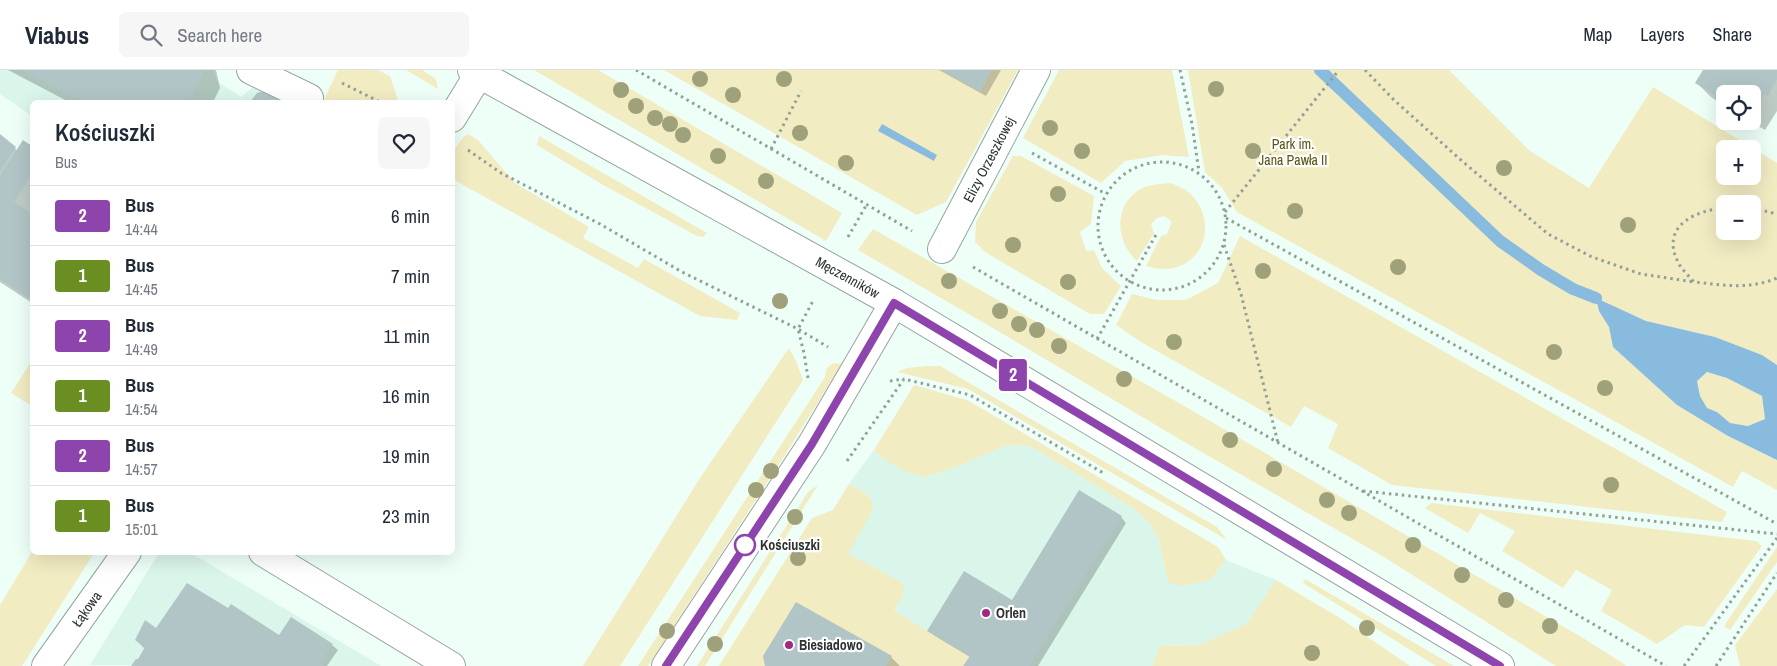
<!DOCTYPE html>
<meta charset="utf-8">
<style>
:root{--surface:#fff;--page:#f6f6f7;--text:#1f2937;--muted:#747a83;--line:#e0e1e3}
body{margin:0;font-family:"Archivo Narrow",sans-serif;background:var(--page);color:var(--text);height:100vh;display:flex;flex-direction:column;font-size:19px;white-space:nowrap}
*{box-sizing:border-box;margin:0}
p{font-size:16px;color:var(--muted)}
.icon{flex:none;width:28px;height:28px;fill:none;stroke:currentColor;stroke-width:2;stroke-linecap:round;stroke-linejoin:round}
.map{position:relative;flex:1;overflow:hidden}
.sheet{position:absolute;left:30px;top:30px;width:425px;height:455px;display:flex;flex-direction:column;background:var(--surface);border-radius:8px;box-shadow:0 5px 20px #0002}
.sheet>*{flex:none}
.badge{padding:0 10px;border-radius:4px;font-size:18px;line-height:32px}
.buttons{position:absolute;left:1716px;top:15px;display:grid;gap:10px}
.buttons a{display:grid;place-items:center;width:45px;height:45px;border-radius:8px;background:var(--surface);box-shadow:0 5px 20px #0002;font-size:25px}
.map>.badge{position:absolute;translate:-50% -50%;box-shadow:0 0 0 2px #fff}
.round{display:grid;place-items:center;flex:none;width:52px;height:52px;border-radius:8px;background:var(--page)}
.headline{display:flex;align-items:center;justify-content:space-between;height:85px;padding:0 25px}
h1{font-size:24px;font-weight:600;line-height:38px}
ul{padding:0;list-style:none}
li{display:flex;align-items:center;gap:15px;height:60px;padding:0 25px;border-top:1px solid var(--line)}
li div{flex:1}
li b{display:block;font-size:19px}
li em{font-style:normal}
li .badge{min-width:55px;font-weight:700;text-align:center}
header{display:flex;align-items:center;gap:30px;box-sizing:border-box;height:70px;padding:0 25px;background:var(--surface);border-bottom:1px solid var(--line)}
header strong{font-size:24px}
nav{display:flex;gap:28px;margin-inline-start:auto;font-size:18px}
.search{width:350px;height:45px;background:var(--page);display:flex;align-items:center;gap:12px;box-sizing:border-box;padding:0 18px;border-radius:8px;color:var(--muted);font-size:19px}
.map>svg:first-child{display:block}
.built{fill:#daf5ea}
.green{fill:#f2ecc3;fill-rule:evenodd}
.water{fill:#88bbde;fill-rule:evenodd}
.shadow{fill:#0003}
.lines{fill:none;stroke-linecap:round;stroke-linejoin:round}
.stream{stroke:#88bbde;stroke-width:12}
.building{fill:#b1c4c6}
.minor-casing{stroke:#95a59f;stroke-width:30}
.major-casing{stroke:#95a59f;stroke-width:30}
.path{stroke:#929f9a;stroke-width:3;stroke-dasharray:2.5 4;stroke-linecap:butt}
.minor{stroke:#fff;stroke-width:28}
.major{stroke:#fff;stroke-width:28}
.tree{fill:#9ea179}
.line-casing{stroke:#fff;stroke-width:11}
.line{stroke:#8e44ad;stroke-width:8}
.stop-dot{fill:#fff;stroke:#8e44ad;stroke-width:2.5}
.poi-dot{fill:#a1297f;stroke:#fff;stroke-width:2}
.labels{text-anchor:middle;dominant-baseline:central;stroke-width:4.5;stroke-linejoin:round;paint-order:stroke}
.park-label{font-size:14px;fill:#5e5412;stroke:#fff}
.street-label{font-size:14px;fill:#2c3330;stroke:#fff}
.stop-label{font-size:14px;font-weight:bold;fill:#2c3330;stroke:#fff;text-anchor:start}
.poi-label{font-size:14px;font-weight:bold;fill:#2c3330;stroke:#fff;text-anchor:start}
</style>
<header>
<strong>Viabus</strong>
<div class="search"><svg class="icon" aria-label="search" viewBox="0 0 24 24"><circle cx="10" cy="10" r="6"/><path d="M15 15l6 6"/></svg>Search here</div>
<nav><a>Map</a><a>Layers</a><a>Share</a></nav>
</header>
<div class="map">
<svg width="1777" height="596" viewBox="0 0 1777 596">
<rect width="100%" height="100%" fill="#edfff7"/>
<g class="built">
<polygon points="0,0 214,0 218,12 241,27 258,13 293,32 32,32 32,46 0,24"/>
<polygon points="1008,375 1030,376 1132,437 1149,452 1159,470 1168,512 1210,510 1226,490 1276,510 1248,554 1199,575 1160,576 1152,596 963,596 969,586 894,541 904,523 847,484 872,440 869,426 849,414 874,380 882,388 925,407 953,398"/>
<polygon points="189,482 381,596 90,595 159,483"/>
</g>
<g class="green">
<polygon points="338,0 378,0 390,6 398,30 397,32 323,32"/>
<polygon points="406,0 422,0 436,9 438,19"/>
<polygon points="534,0 598,0 842,143 826,171"/>
<polygon points="664,0 1018,0 946,132 917,145"/>
<polygon points="1059,0 1172,0 1189,87 1162,85 1125,91 1101,113 1023,68"/>
<path d="M1188 0H1449L1530 81 1589 118 1653 17 1777 93V295L1762 285 1715 267 1646 251 1596 229 1609 257 1613 277 1677 335 1728 366 1777 390V420L1742 401 1733 417 1237 142 1222 118 1205 102ZM1725 79H1752V106H1725ZM1725 134H1752V161H1725Z"/>
<path d="M468 64 478 70 515 113 589 157 583 168 638 198 644 189 740 243 737 250 700 246 456 111C447 95 453 74 468 64Z"/>
<polygon points="539,66 707,163 703,167 697,166 605,116 537,75"/>
<polygon points="1013,86 1021,86 1094,126 1091,154 1080,162 1086,181 1094,180 1102,198 1121,216 1104,244 1090,244 985,182 975,172 976,152"/>
<path d="M1171 113C1176 116 1184 118 1188 122 1213 142 1211 183 1180 196 1168 201 1158 199 1146 196L1161 166 1167 164 1172 152 1165 146 1157 148 1151 154 1154 163 1137 191C1117 173 1113 140 1136 122 1147 114 1159 114 1171 113Z"/>
<polygon points="873,159 1179,333 1583,568 1627,596 1556,596 1384,487 1181,370 998,261 858,180"/>
<polygon points="1240,166 1727,442 1722,452 1392,415 1328,378 1338,354 1304,336 1291,357 1141,272 1116,255 1132,224 1157,230 1186,230 1218,213"/>
<polygon points="789,278 796,291 803,310 620,596 583,596 700,408"/>
<polygon points="31,292 32,293 32,336 11,323"/>
<path d="M834 293 842 294 783 388 648 596H638L825 307C826 299 827 296 834 293Z"/>
<polygon points="926,296 940,296 1217,457 1227,470 968,319 897,302 907,298"/>
<polygon points="1707,302 1727,308 1762,326 1765,349 1748,356 1730,353 1717,342 1707,338 1700,326 1697,311"/>
<polygon points="914,315 967,330 1218,477 1226,490 1210,510 1182,516 1168,512 1159,470 1149,452 1132,437 1030,376 1008,375 953,398 925,407 906,402 882,388 874,380"/>
<path d="M849 414 869 426 873 435 870 445 848 484 901 512C908 523 899 531 894 541L970 586 963 596H719L812 448 833 440Z"/>
<polygon points="818,415 705,596 697,596 808,422"/>
<polygon points="1431,433 1756,471 1762,476 1704,557 1685,555 1657,574 1601,541 1612,520 1576,500 1563,518 1502,481 1515,461 1480,443 1468,463 1425,438"/>
<polygon points="1777,477 1777,492 1730,560 1724,556"/>
<polygon points="32,482 94,483 22,596 0,596 0,535"/>
<polygon points="1305,509 1454,596 1436,596 1303,513"/>
<polygon points="1276,510 1340,548 1410,596 1152,596 1160,576 1199,575 1247,554"/>
<polygon points="1777,519 1777,596 1740,596 1735,575"/>
</g>
<g class="water">
<polygon points="882,54 937,85 934,91 878,61"/>
<path d="M1596 228 1646 251 1715 267 1762 285 1777 295V390L1728 366 1677 335 1613 277 1609 257 1599 241ZM1707 302 1727 308 1762 326 1765 349 1748 356 1730 353 1717 342 1707 338 1700 326 1697 311Z"/>
</g>
<g class="shadow">
<polygon points="8,0 216,0 220,18 213,32 69,32"/>
<polygon points="939,0 1001,0 986,26"/>
<polygon points="1704,0 1777,0 1777,41 1765,60 1750,51 1752,51 1752,24 1725,24 1725,37 1711,27 1696,12"/>
<polygon points="266,22 285,32 252,32 258,24"/>
<polygon points="0,66 18,81 24,72 32,78 32,139 29,144 32,146 32,233 0,212"/>
<polygon points="1121,447 1126,453 1038,596 965,596 970,587 935,566 929,561 1012,532"/>
<polygon points="796,533 891,587 900,596 766,596"/>
<polygon points="229,539 280,567 332,575 338,580 327,596 133,596 138,591 145,579 136,570 156,560"/>
</g>
<g class="lines">
<polyline class="stream" points="1320,0 1500,171 1541,200 1573,219 1596,228"/>
</g>
<g class="building">
<polygon points="21,0 204,0 204,1 188,32 82,32"/>
<polygon points="941,0 992,0 980,22"/>
<polygon points="1703,0 1777,0 1777,9 1768,26 1765,24 1752,43 1752,24 1725,24 1725,35 1714,28 1716,26 1695,13"/>
<polygon points="266,20 287,32 250,32 257,23"/>
<polygon points="0,64 16,77 0,101"/>
<polygon points="23,70 32,76 32,103 14,132 32,144 32,230 0,209 0,106"/>
<polygon points="1079,420 1122,446 1029,596 963,596 970,586 927,561 964,501 1012,530"/>
<polygon points="187,513 228,538 231,534 279,565 291,547 333,574 320,593 326,596 131,596 136,589 138,589 145,577 135,570 145,550 156,558"/>
<polygon points="796,532 892,586 886,596 765,596 763,586"/>
</g>
<g class="lines">
<g class="minor-casing">
<g id="minor">
<polyline points="251,0 309,28"/>
<polyline points="452,48 479,4"/>
<path id="s1" d="M942 179 1036 0"/>
<polyline points="263,482 451,596"/>
<path id="s2" d="M46 596 127 482"/>
<polyline points="666,596 812,374 894,233"/>
</g>
</g>
<g class="major-casing">
<g id="major">
<path id="s3" d="M472 0 894 233 1500 596"/>
</g>
</g>
<g class="path">
<polyline points="636,0 912,161"/>
<polyline points="1180,0 1192,54 1199,102"/>
<polyline points="1365,0 1394,30 1462,91 1548,164 1592,187 1641,204 1694,212"/>
<polyline points="342,13 380,32"/>
<polyline points="771,79 801,21"/>
<polyline points="468,80 501,103 600,154 682,202 798,259 828,277"/>
<polyline points="1032,83 1106,124"/>
<circle cx="1162" cy="156" r="64"/>
<path d="M1725 138C1697 140 1661 155 1677 190 1680 198 1688 205 1694 212 1723 215 1749 220 1777 208"/>
<polyline points="1752,138 1777,144"/>
<polyline points="1225,142 1339,0"/>
<polyline points="1226,148 1777,454"/>
<polyline points="848,167 867,134"/>
<polyline points="1224,175 1241,224 1278,373"/>
<polyline points="973,197 1666,596"/>
<polyline points="1097,269 1157,163"/>
<polyline points="808,308 804,283 798,259 814,229"/>
<polyline points="890,311 903,309"/>
<polyline points="847,391 904,309 970,325 1105,404"/>
<polyline points="1363,421 1777,464"/>
<polyline points="1684,596 1777,468"/>
<polyline points="1716,596 1777,503"/>
</g>
<use href="#minor" class="minor"/>
<use href="#major" class="major"/>
</g>
<g class="tree">
<circle cx="700" cy="9" r="8"/>
<circle cx="784" cy="9" r="8"/>
<circle cx="1216" cy="19" r="8"/>
<circle cx="621" cy="20" r="8"/>
<circle cx="733" cy="25" r="8"/>
<circle cx="636" cy="36" r="8"/>
<circle cx="655" cy="48" r="8"/>
<circle cx="670" cy="54" r="8"/>
<circle cx="1050" cy="58" r="8"/>
<circle cx="800" cy="63" r="8"/>
<circle cx="683" cy="65" r="8"/>
<circle cx="1082" cy="81" r="8"/>
<circle cx="1253" cy="81" r="8"/>
<circle cx="718" cy="86" r="8"/>
<circle cx="846" cy="93" r="8"/>
<circle cx="1504" cy="98" r="8"/>
<circle cx="766" cy="111" r="8"/>
<circle cx="1058" cy="124" r="8"/>
<circle cx="1295" cy="141" r="8"/>
<circle cx="1628" cy="155" r="8"/>
<circle cx="1013" cy="175" r="8"/>
<circle cx="1398" cy="197" r="8"/>
<circle cx="1263" cy="201" r="8"/>
<circle cx="949" cy="211" r="8"/>
<circle cx="1068" cy="212" r="8"/>
<circle cx="780" cy="231" r="8"/>
<circle cx="1000" cy="241" r="8"/>
<circle cx="1019" cy="254" r="8"/>
<circle cx="1037" cy="260" r="8"/>
<circle cx="1174" cy="272" r="8"/>
<circle cx="1059" cy="276" r="8"/>
<circle cx="1554" cy="282" r="8"/>
<circle cx="1124" cy="309" r="8"/>
<circle cx="1605" cy="318" r="8"/>
<circle cx="1230" cy="370" r="8"/>
<circle cx="1274" cy="399" r="8"/>
<circle cx="771" cy="401" r="8"/>
<circle cx="1611" cy="415" r="8"/>
<circle cx="756" cy="420" r="8"/>
<circle cx="1327" cy="430" r="8"/>
<circle cx="1349" cy="443" r="8"/>
<circle cx="795" cy="447" r="8"/>
<circle cx="1413" cy="475" r="8"/>
<circle cx="798" cy="488" r="8"/>
<circle cx="1462" cy="505" r="8"/>
<circle cx="1506" cy="530" r="8"/>
<circle cx="1550" cy="556" r="8"/>
<circle cx="1367" cy="558" r="8"/>
<circle cx="667" cy="561" r="8"/>
<circle cx="715" cy="574" r="8"/>
<circle cx="1312" cy="583" r="8"/>
</g>
<g class="lines">
<g class="line-casing">
<polyline id="line" points="666,596 812,374 894,233 1500,596"/>
</g>
<use href="#line" class="line"/>
</g>
<circle class="stop-dot" cx="745" cy="475" r="10"/>
<g class="poi-dot">
<circle cx="986" cy="543" r="5"/>
<circle cx="789" cy="575" r="5"/>
</g>
<g class="labels">
<g class="park-label">
<text x="1293" y="74">Park im.<tspan x="1293" dy="16">Jana Pawła II</tspan></text>
</g>
<g class="street-label">
<text stroke="none"><textPath href="#s1" startOffset="101">Elizy Orzeszkowej</textPath></text>
<text stroke="none"><textPath href="#s3" startOffset="429">Męczenników</textPath></text>
<text stroke="none"><textPath href="#s2" startOffset="70">Łąkowa</textPath></text>
</g>
<g class="stop-label">
<text x="760" y="475">Kościuszki</text>
</g>
<g class="poi-label">
<text x="996" y="543">Orlen</text>
<text x="799" y="575">Biesiadowo</text>
</g>
</g>
</svg>
<div class="buttons">
<a><svg class="icon" aria-label="locate" viewBox="0 0 24 24"><circle cx="12" cy="12" r="6"/><path d="M12 2v4M12 18v4M2 12h4M18 12h4"/></svg></a>
<a>+</a>
<a>−</a>
</div>
<b class="badge" style="left:1013px;top:305px;background:#8e44ad;color:#fff">2</b>
<section class="sheet">
<div class="headline"><div><h1>Kościuszki</h1><p>Bus</p></div><a class="round"><svg class="icon" aria-label="heart" viewBox="0 0 24 24"><path d="M12 20l-8-8c-3-5 5-10 8-4 3-6 11-1 8 4z"/></svg></a></div>
<ul>
<li><span class="badge" style="background:#8e44ad;color:#fff">2</span><div><b>Bus</b><p>14:44</p></div><em>6 min</em></li>
<li><span class="badge" style="background:#6b8e23;color:#fff">1</span><div><b>Bus</b><p>14:45</p></div><em>7 min</em></li>
<li><span class="badge" style="background:#8e44ad;color:#fff">2</span><div><b>Bus</b><p>14:49</p></div><em>11 min</em></li>
<li><span class="badge" style="background:#6b8e23;color:#fff">1</span><div><b>Bus</b><p>14:54</p></div><em>16 min</em></li>
<li><span class="badge" style="background:#8e44ad;color:#fff">2</span><div><b>Bus</b><p>14:57</p></div><em>19 min</em></li>
<li><span class="badge" style="background:#6b8e23;color:#fff">1</span><div><b>Bus</b><p>15:01</p></div><em>23 min</em></li>
</ul>
</section>
</div>
